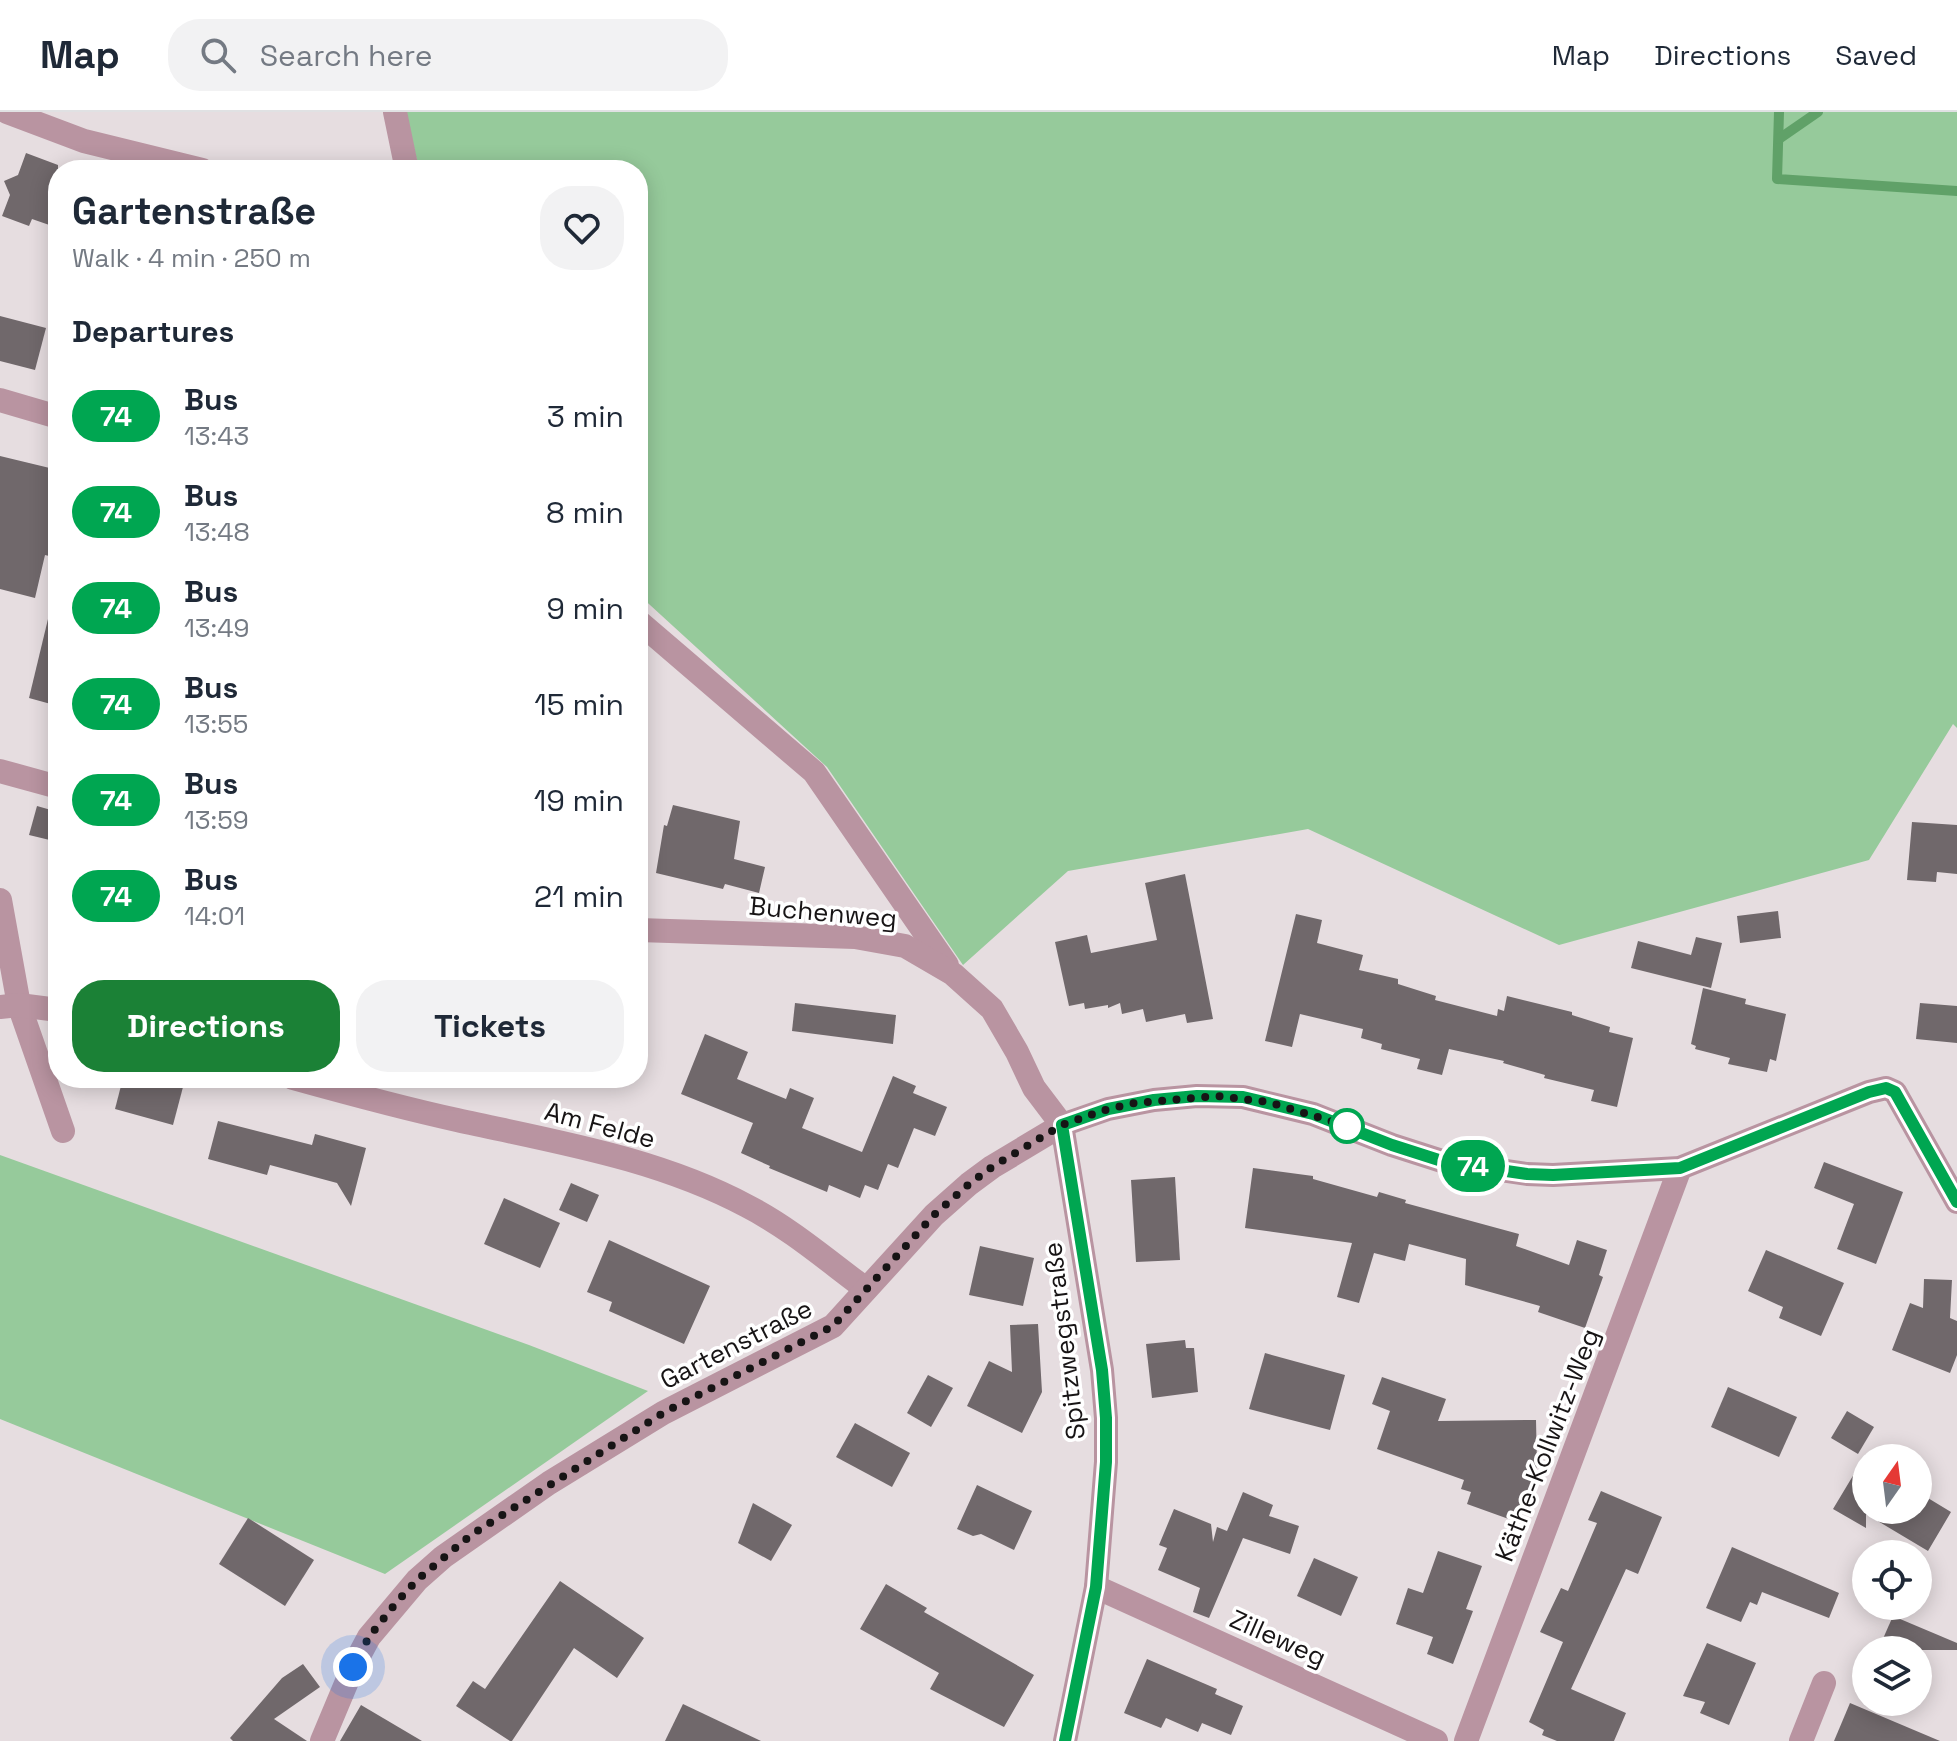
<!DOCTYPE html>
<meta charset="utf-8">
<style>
:root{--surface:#fff;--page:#f2f2f3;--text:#1f2937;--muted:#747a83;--line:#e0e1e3;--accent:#1b8136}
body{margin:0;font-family:"Space Grotesk",sans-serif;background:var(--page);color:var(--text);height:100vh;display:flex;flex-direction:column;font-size:30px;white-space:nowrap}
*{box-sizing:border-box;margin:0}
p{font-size:26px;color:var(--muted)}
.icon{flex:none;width:44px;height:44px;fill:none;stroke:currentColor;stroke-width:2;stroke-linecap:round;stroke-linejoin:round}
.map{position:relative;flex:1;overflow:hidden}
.panel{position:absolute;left:48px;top:48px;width:600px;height:928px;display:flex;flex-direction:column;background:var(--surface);border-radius:32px;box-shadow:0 4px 20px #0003}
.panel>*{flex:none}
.badge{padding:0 16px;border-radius:26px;font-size:28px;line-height:52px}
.needle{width:52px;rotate:14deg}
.tools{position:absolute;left:1852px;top:1332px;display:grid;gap:16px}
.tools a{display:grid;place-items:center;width:80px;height:80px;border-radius:50%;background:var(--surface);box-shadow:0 4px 20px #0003;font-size:40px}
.you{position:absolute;width:40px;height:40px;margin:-20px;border:6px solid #fff;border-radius:50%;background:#1a73e8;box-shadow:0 0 0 12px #1a73e833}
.map>.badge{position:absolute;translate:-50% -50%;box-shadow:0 0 0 4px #fff}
h2{padding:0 24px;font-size:30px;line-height:72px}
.round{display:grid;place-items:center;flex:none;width:84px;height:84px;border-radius:32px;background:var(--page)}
.head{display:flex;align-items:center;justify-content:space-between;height:136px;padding:0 24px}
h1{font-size:38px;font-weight:600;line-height:60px}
.cta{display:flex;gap:16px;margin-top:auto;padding:16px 24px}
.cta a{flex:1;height:92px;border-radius:32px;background:var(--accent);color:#fff;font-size:32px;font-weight:600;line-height:92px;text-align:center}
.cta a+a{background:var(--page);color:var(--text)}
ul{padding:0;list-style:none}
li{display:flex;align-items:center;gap:24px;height:96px;padding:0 24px}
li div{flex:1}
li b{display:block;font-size:30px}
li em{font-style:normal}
li .badge{min-width:88px;font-weight:700;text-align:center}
header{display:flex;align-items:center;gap:48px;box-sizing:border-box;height:112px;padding:0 40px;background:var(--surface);border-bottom:2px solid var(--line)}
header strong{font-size:38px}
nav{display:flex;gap:44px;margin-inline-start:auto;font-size:28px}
.search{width:560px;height:72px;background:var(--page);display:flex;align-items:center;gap:20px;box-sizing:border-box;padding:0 28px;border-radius:32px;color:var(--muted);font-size:30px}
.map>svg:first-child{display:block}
.green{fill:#96ca9b}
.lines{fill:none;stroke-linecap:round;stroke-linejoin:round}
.stream{stroke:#60a168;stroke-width:10}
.building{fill:#70686b}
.minor{stroke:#b994a1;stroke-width:24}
.line-casing{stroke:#fff;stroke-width:18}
.line{stroke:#00a651;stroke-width:12}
.walk{stroke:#171415;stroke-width:8;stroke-dasharray:0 14.4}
.stop-dot{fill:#fff;stroke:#00a651;stroke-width:4}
.labels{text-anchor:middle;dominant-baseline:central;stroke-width:7;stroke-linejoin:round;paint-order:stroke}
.street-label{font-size:26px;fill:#171415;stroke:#fff}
</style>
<header>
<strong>Map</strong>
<div class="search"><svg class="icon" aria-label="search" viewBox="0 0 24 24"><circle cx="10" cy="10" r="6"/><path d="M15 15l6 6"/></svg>Search here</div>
<nav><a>Map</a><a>Directions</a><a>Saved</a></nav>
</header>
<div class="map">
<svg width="1957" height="1629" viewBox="0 0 1957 1629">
<rect width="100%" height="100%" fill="#e6dde0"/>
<g class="green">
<polygon points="406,0 1957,0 1957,616 1953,612 1869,748 1559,833 1308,717 1068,759 963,853 827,655 638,482 638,58 419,58"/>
<polygon points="0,1043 529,1233 648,1279 385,1462 0,1307"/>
</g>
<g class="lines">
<g class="stream">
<polyline points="1779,0 1777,67 1957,79"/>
<polyline points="1779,27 1818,0"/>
</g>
</g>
<g class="building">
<polygon points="26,41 58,53 58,116 32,107 29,114 2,104 10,83 4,69 18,63"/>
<polygon points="0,204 46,216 35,258 0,249"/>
<polygon points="0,344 58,358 58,442 50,440 49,444 45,443 35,486 0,477"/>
<polygon points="48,507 58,509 58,594 29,586"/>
<polygon points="673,693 740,709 734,747 765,755 759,781 725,772 723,777 656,761 664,713 667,714"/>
<polygon points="37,694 58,700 58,730 29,723"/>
<polygon points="1912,710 1957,713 1957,762 1937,760 1936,770 1907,768"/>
<polygon points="1185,762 1213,907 1187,911 1185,902 1146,910 1143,897 1122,902 1120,891 1108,896 1108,893 1085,897 1084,891 1069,894 1055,830 1087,823 1091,841 1157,828 1145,771"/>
<polygon points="1778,799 1781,826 1740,831 1737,804"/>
<polygon points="1296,802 1322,808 1317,831 1363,843 1359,858 1398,867 1398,872 1436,884 1435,888 1497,904 1498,897 1504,899 1507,884 1572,900 1572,903 1610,915 1609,920 1633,926 1617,995 1591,989 1594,978 1544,966 1545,963 1503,951 1504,949 1449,937 1442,963 1417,957 1420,947 1381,937 1382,932 1361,926 1363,917 1300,902 1292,935 1265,929"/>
<polygon points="1696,825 1722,831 1711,876 1631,856 1638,829 1691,843"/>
<polygon points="1703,876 1746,887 1745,892 1786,902 1776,949 1770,947 1767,960 1728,952 1730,946 1695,937 1696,934 1691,932"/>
<polygon points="795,891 896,903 893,932 792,919"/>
<polygon points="1920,891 1957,894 1957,931 1916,927"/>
<polygon points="705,922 748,940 737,967 786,987 790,976 814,986 802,1016 862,1040 893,964 916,974 913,981 947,995 935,1024 914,1016 898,1056 888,1052 878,1078 865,1073 860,1086 829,1073 827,1080 769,1056 770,1054 741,1041 753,1011 681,982"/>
<polygon points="123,966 151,966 183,975 173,1013 115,997"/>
<polygon points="218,1009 312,1033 315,1022 366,1036 351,1094 337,1071 270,1053 267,1063 208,1047"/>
<polygon points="1824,1050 1903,1080 1876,1152 1837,1137 1854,1092 1814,1076"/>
<polygon points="1253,1056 1313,1064 1313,1067 1377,1085 1379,1080 1406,1088 1405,1091 1519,1122 1516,1134 1569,1153 1577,1128 1607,1138 1599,1163 1603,1165 1585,1216 1538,1200 1540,1194 1465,1173 1466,1147 1409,1132 1405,1149 1374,1141 1359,1191 1337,1185 1352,1131 1245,1116"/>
<polygon points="1175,1065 1180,1148 1136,1150 1131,1068"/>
<polygon points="571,1071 599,1083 587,1110 559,1098"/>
<polygon points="504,1086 560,1111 540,1156 484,1132"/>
<polygon points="609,1128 710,1174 684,1232 609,1199 612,1190 587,1180"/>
<polygon points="980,1134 1034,1146 1023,1194 969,1183"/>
<polygon points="1766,1138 1844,1171 1821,1224 1779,1206 1783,1195 1748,1179"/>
<polygon points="1924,1167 1952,1168 1950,1206 1957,1209 1957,1243 1950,1261 1892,1238 1910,1191 1923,1196"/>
<polygon points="1038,1212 1042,1280 1022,1321 967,1294 989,1249 1012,1260 1010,1213"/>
<polygon points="1185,1228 1186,1236 1194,1236 1198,1280 1152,1286 1146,1232"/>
<polygon points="1265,1241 1345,1263 1330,1318 1249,1297"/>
<polygon points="928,1263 953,1276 931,1315 907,1301"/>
<polygon points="1382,1265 1446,1287 1438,1309 1536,1308 1537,1354 1517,1410 1467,1392 1471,1380 1461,1377 1464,1368 1377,1337 1390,1299 1372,1292"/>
<polygon points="1728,1275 1797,1305 1779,1345 1711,1315"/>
<polygon points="1847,1299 1874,1315 1858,1342 1831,1326"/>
<polygon points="855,1311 910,1341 892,1375 836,1345"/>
<polygon points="1866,1342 1866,1398 1918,1398 1918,1380 1951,1400 1928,1439 1866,1402 1866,1416 1833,1397"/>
<polygon points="977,1373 1032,1399 1014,1438 981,1422 973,1424 957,1417"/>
<polygon points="1601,1379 1662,1405 1638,1462 1626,1457 1571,1577 1626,1601 1614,1629 1557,1629 1542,1623 1544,1618 1529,1610 1563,1530 1540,1520 1561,1476 1568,1479 1597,1411 1588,1408"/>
<polygon points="1243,1380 1273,1393 1269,1404 1299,1414 1290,1442 1243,1426 1209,1506 1193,1500 1200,1476 1158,1458 1167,1436 1159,1433 1174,1397 1211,1412 1213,1430 1217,1415 1227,1419"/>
<polygon points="753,1391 792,1413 771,1449 738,1431"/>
<polygon points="248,1406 314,1448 285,1494 219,1452"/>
<polygon points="1732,1435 1839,1481 1829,1506 1762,1480 1757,1493 1750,1490 1741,1510 1706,1496"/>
<polygon points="1438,1439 1482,1454 1466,1497 1473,1499 1453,1552 1427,1542 1433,1525 1396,1512 1408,1476 1423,1481"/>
<polygon points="1314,1446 1358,1465 1341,1504 1297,1484"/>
<polygon points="560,1469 644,1526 617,1566 574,1536 512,1629 510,1629 456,1594 473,1569 485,1577"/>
<polygon points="886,1472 927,1496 924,1500 1034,1563 1004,1615 930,1577 939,1561 860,1517"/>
<polygon points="1893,1504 1957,1531 1957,1538 1878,1538"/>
<polygon points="1707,1531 1756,1551 1729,1613 1700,1601 1705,1590 1683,1584"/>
<polygon points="1147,1547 1217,1577 1215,1582 1243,1594 1231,1623 1202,1611 1198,1620 1166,1606 1161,1616 1124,1601"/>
<polygon points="303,1552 320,1575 274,1607 307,1629 233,1629 230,1626 282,1566"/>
<polygon points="1850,1591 1940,1629 1834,1629"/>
<polygon points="683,1592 761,1629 665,1629"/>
<polygon points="361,1593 422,1629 340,1629"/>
</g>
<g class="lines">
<g class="minor">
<polyline points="7,0 84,29 202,58"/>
<polyline points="395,0 407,58"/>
<polyline points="0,288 58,305"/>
<polyline points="638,509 814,660 947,853"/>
<polyline points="0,659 58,675"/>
<polyline points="0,788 19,893 63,1019"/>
<polyline points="638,818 855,825 905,834 953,862 992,897 1017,940 1034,976 1062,1013 1102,1258 1106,1306 1106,1350 1096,1475 1065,1629"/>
<polyline points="0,895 19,893 58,898"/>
<path d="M293 966C347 981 402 996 457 1008 556 1030 657 1046 747 1094 790 1116 828 1149 866 1177"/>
<polyline points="1096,1475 1436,1629"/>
<polyline points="322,1629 353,1555 369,1525 417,1468 443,1445 549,1371 663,1301 833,1214 934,1103 969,1072 992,1055 1062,1013 1108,997 1154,988 1197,984 1243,985 1313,1002 1392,1033 1445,1050 1527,1062 1553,1063 1680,1056 1869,980 1886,976 1895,980 1957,1090"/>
<polyline points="1466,1629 1680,1056"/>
<polyline points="1801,1629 1824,1571"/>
</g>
</g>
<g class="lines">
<g class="line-casing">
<polyline id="line" points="1065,1629 1096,1475 1106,1350 1106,1306 1102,1258 1062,1013 1108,997 1154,988 1197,984 1243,985 1313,1002 1392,1033 1445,1050 1527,1062 1553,1063 1680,1056 1869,980 1886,976 1895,980 1957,1090"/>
</g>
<use href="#line" class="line"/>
<polyline class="walk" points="353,1555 369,1525 396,1491 417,1468 471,1423 663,1301 833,1214 934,1103 969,1072 992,1055 1062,1013 1108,997 1135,991 1217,984 1268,990 1347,1014"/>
</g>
<circle class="stop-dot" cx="1347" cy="1014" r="16"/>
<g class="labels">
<g class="street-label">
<text transform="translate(823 800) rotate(5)">Buchenweg</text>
<text transform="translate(600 1013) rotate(15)">Am Felde</text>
<text transform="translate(1064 1229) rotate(-97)">Spitzwegstraße</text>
<text transform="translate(736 1232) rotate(-27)">Gartenstraße</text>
<text transform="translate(1547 1333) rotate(-69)">Käthe-Kollwitz-Weg</text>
<text transform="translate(1278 1526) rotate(24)">Zilleweg</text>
</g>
</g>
</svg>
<div class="tools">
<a><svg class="needle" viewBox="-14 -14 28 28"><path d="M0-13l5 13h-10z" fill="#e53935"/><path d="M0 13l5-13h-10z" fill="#747a83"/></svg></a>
<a><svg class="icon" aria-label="locate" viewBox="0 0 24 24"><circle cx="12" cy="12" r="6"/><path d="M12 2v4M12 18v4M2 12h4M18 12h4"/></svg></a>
<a><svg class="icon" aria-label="layers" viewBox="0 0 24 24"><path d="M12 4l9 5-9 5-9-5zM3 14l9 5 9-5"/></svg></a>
</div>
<div class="you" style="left:353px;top:1555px"></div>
<b class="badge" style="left:1473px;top:1054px;background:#00a651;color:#fff">74</b>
<section class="panel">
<div class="head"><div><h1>Gartenstraße</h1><p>Walk · 4 min · 250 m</p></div><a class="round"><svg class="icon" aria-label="heart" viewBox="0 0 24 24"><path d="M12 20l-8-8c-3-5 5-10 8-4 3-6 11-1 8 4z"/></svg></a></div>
<h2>Departures</h2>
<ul>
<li><span class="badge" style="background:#00a651;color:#fff">74</span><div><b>Bus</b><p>13:43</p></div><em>3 min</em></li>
<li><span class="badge" style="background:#00a651;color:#fff">74</span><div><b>Bus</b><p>13:48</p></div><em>8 min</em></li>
<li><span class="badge" style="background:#00a651;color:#fff">74</span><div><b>Bus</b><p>13:49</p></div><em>9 min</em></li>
<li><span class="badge" style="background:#00a651;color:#fff">74</span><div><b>Bus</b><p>13:55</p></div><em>15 min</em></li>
<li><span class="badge" style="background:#00a651;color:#fff">74</span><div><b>Bus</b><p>13:59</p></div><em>19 min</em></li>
<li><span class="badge" style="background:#00a651;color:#fff">74</span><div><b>Bus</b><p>14:01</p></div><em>21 min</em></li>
</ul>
<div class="cta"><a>Directions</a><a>Tickets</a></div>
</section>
</div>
